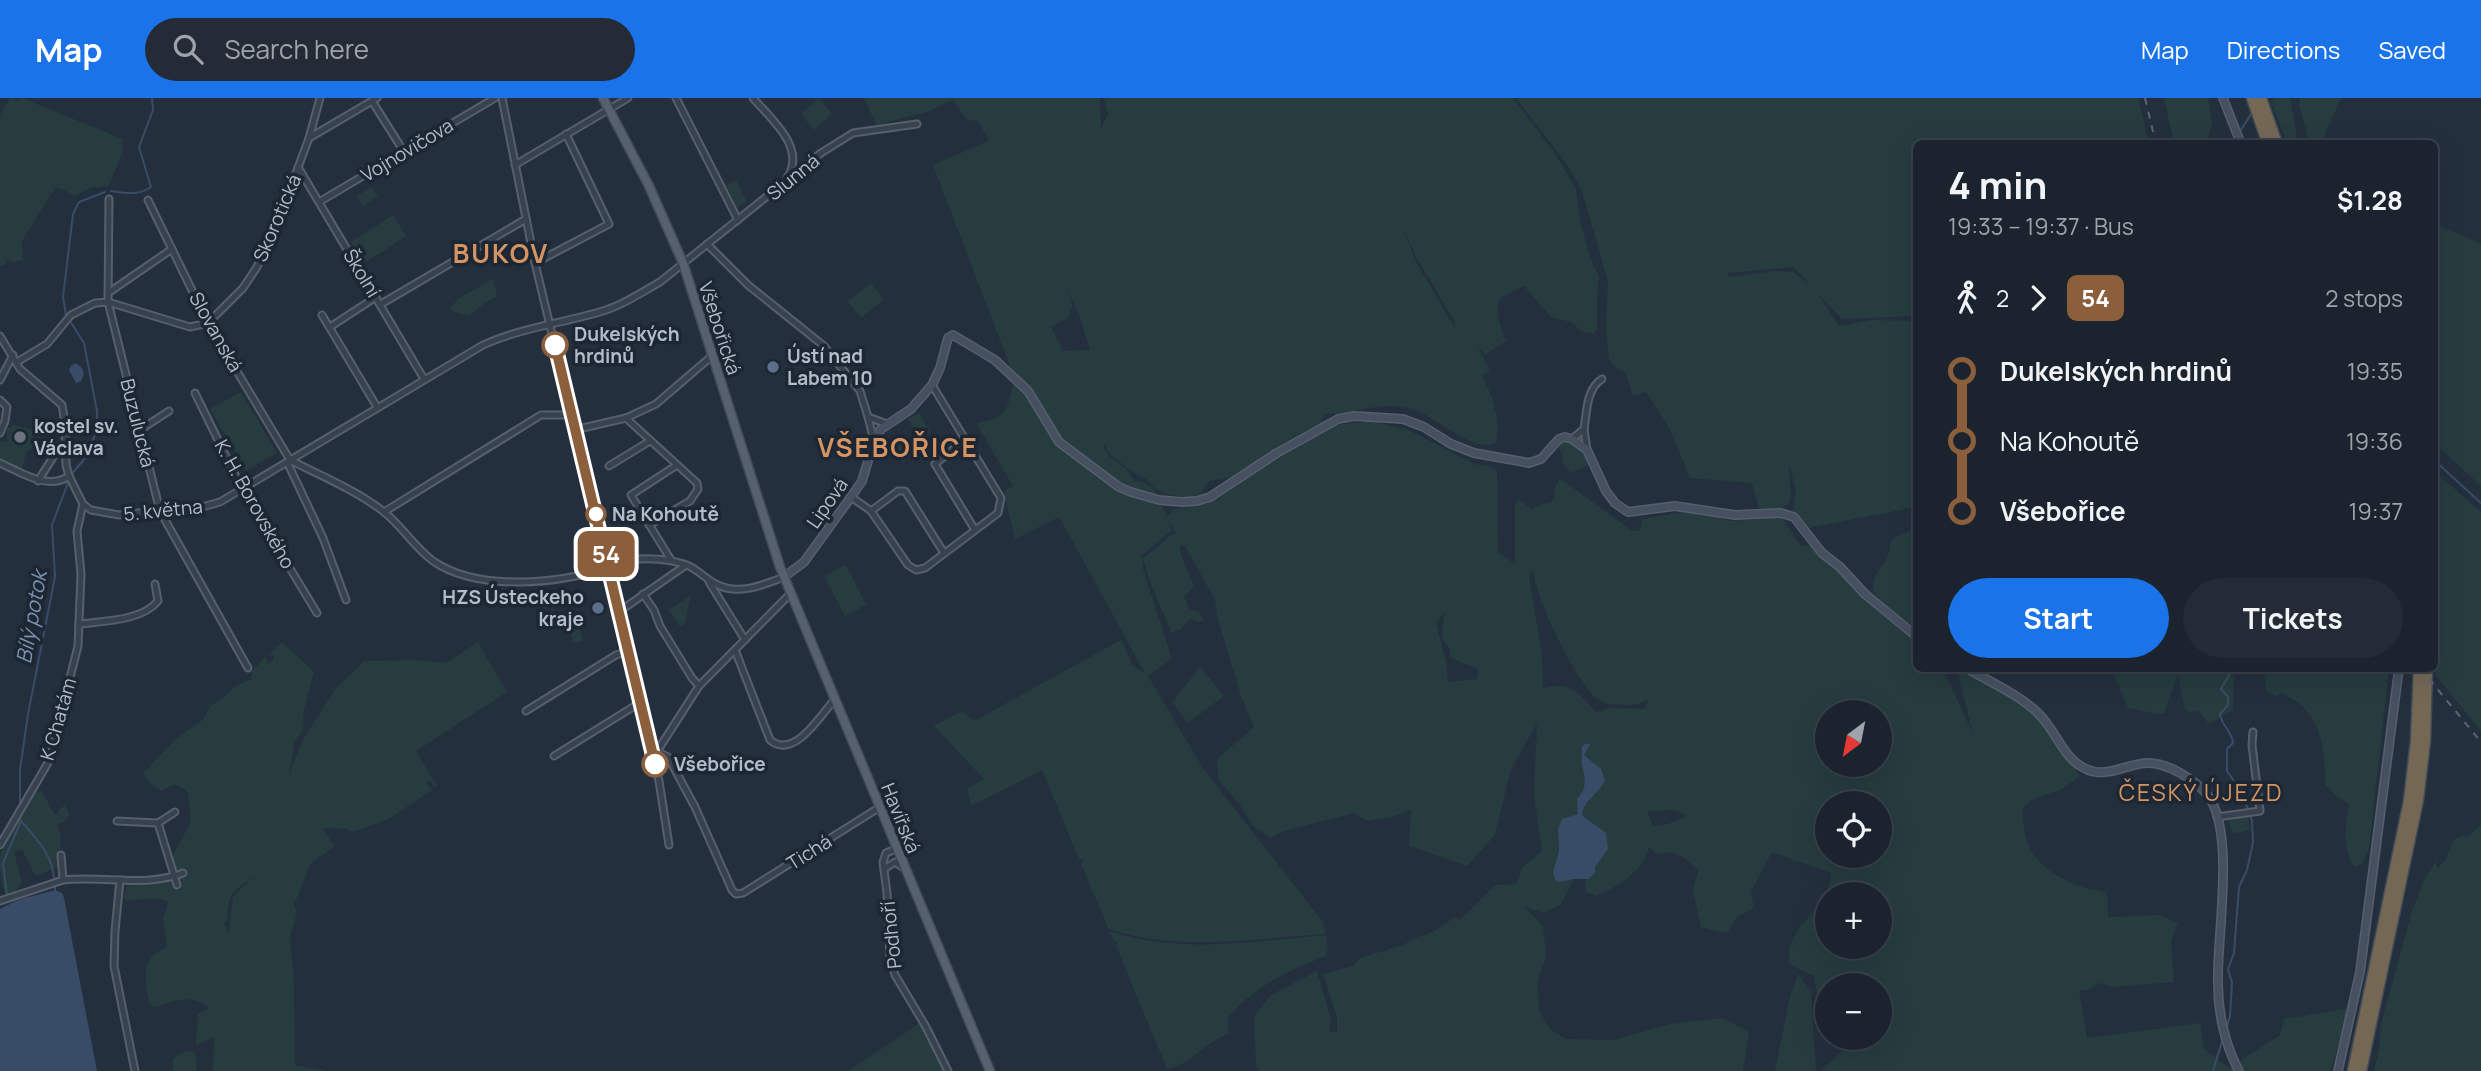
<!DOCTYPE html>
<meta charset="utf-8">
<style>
:root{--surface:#1b232e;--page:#242b36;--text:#f1f3f6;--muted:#a0a4aa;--line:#39404a;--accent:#1a73e8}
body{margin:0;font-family:Manrope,sans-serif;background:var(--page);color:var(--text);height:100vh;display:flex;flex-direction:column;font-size:26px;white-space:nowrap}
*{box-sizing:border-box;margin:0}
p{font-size:23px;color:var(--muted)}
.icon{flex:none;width:38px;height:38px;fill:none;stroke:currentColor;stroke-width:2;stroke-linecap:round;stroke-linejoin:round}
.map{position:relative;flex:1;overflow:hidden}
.side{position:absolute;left:1913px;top:42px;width:525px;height:532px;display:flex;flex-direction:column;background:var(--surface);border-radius:10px;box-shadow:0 7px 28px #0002,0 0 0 2px var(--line)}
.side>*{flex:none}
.badge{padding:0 14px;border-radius:10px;font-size:24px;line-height:46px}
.needle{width:46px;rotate:212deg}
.controls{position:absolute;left:1815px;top:602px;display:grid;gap:14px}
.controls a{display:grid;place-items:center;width:77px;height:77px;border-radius:50%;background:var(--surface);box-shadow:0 7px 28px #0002,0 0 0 2px var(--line);font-size:35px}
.map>.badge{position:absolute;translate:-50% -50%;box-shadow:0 0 0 4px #fff}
.legs{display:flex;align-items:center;gap:10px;height:77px;padding:0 35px;font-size:23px}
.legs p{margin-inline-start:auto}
.head{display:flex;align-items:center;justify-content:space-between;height:119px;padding:0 35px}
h1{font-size:38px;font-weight:700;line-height:52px}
.action{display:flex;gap:14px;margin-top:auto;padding:14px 35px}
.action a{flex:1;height:80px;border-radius:42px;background:var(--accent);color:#fff;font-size:28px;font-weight:700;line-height:80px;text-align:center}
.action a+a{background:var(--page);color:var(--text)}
ul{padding:0 35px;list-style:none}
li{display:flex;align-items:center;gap:24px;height:70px;font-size:26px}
li i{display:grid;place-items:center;width:10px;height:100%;margin:0 9px;background:currentColor}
li i::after{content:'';width:18px;height:18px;margin:-9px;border:5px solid;border-radius:50%;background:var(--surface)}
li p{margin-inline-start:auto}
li:first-child i{background:linear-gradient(#0000 50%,currentColor 0)}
li:last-child i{background:linear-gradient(currentColor 50%,#0000 0)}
header{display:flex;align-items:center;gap:42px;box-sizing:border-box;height:98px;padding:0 35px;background:var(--accent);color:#fff}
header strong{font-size:33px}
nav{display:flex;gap:38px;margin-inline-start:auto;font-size:24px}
.search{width:490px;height:63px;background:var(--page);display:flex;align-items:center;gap:18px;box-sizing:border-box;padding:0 24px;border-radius:38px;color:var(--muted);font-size:26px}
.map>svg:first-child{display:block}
.green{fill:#263c3f;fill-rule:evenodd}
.water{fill:#394c67}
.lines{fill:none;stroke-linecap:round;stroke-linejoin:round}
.stream{stroke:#394c67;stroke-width:2}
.street-casing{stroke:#565f6c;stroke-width:9}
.secondary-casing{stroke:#565f6c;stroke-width:10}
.primary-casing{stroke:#414a57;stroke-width:11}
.highway-casing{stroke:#434c59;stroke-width:13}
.street{stroke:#38414e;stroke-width:5}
.secondary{stroke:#465061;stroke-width:7}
.primary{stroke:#56606e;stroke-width:8}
.highway{stroke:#746855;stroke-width:10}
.rail{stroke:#5a6575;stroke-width:2;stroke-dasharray:7 7;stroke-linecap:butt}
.line-1-casing{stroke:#fff;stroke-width:16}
.line-1{stroke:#8b5e3c;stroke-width:10}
.stop-1-dot{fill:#fff;stroke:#8b5e3c;stroke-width:3.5}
.service-dot{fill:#5c6f8a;stroke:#1d2633;stroke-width:2.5}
.worship-dot{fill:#6b7280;stroke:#1d2633;stroke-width:2.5}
.labels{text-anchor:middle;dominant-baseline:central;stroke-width:7;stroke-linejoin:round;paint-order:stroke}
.street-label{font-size:19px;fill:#b4bcc9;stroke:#1d2633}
.stop-label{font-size:19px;font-weight:bold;fill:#b4bcc9;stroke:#1d2633;text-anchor:start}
.poi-label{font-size:19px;font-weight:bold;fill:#b4bcc9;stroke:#1d2633;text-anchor:start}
.water-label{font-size:21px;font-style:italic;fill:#7c92b1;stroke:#1d2633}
.quarter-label{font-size:23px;letter-spacing:2px;fill:#d59563;stroke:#1d2633}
.district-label{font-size:26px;font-weight:bold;letter-spacing:2px;fill:#d59563;stroke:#1d2633}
</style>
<header>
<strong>Map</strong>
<div class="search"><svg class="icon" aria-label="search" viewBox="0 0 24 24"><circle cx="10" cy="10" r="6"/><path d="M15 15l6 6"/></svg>Search here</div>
<nav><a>Map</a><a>Directions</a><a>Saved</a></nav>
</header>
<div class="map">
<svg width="2481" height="973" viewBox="0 0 2481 973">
<rect width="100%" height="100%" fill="#242f3e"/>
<g class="green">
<polygon points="10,0 17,2 22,0 125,42 122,45 123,54 108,89 92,89 75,98 60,90 55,90 22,143 23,162 13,164 6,161 5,167 0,168 0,17"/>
<polygon points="819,0 832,16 814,32 801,16"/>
<path d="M864 0H1100L1101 31 1108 16 1104 0H1513L1554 54 1576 91 1581 127 1593 167 1599 178 1597 199V230L1594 236 1583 234 1571 224 1551 219 1524 188 1500 200C1495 214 1500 230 1506 243L1486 256 1478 250 1490 273 1482 277C1491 294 1503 327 1495 346 1467 353 1437 318 1412 311 1383 302 1355 316 1326 316L1320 325 1288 342 1258 364 1229 380 1209 383 1200 397 1187 400 1165 396 1153 389 1146 381 1135 376 1110 356 1104 347 1103 349 1109 358 1128 372 1134 383C1157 383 1160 404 1167 419L1174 411 1198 408 1213 403 1269 366 1336 327 1370 323 1409 332 1474 366 1488 368 1497 372 1498 454 1515 466V407L1519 401 1531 411 1543 406 1551 405C1556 397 1553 387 1561 381L1632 433H1638L1642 427V421L1690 413 1730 423 1761 421 1766 418 1781 419 1801 448 1821 446C1846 468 1867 493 1892 515 1889 504 1877 501 1874 494 1869 482 1880 471 1886 462 1890 456 1889 447 1893 440L1916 430V529L1903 523 1916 533V570L1943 571 1973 636 1957 571C1976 571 2022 606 2037 619 2054 635 2067 659 2080 678L2062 691 2033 701 2023 710C2021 757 2044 775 2085 790 2092 792 2099 792 2107 795L2108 819 2160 817 2178 825 2171 843 2174 884 2112 889 2098 885 2090 891 2079 893 2087 940 2200 925 2204 951 2229 970 2280 937 2284 921 2351 910 2330 973H1821L1855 940H1880V887H1827V925L1822 923 1814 878 1790 867C1780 831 1832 810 1831 775L1772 754 1751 793 1754 810 1738 818 1727 835 1701 829 1693 793 1698 772C1682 758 1677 751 1656 756L1649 749C1643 774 1618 788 1597 798L1586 794 1585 782C1604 767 1597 748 1595 726L1582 717 1583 708 1589 704 1583 656 1590 645 1587 644 1582 650 1586 683 1578 716 1569 719 1558 731C1561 749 1554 765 1555 781L1560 784 1574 781 1561 806 1544 815 1524 809 1543 828 1546 858 1537 886 1540 914 1550 931 1566 941 1614 942 1670 926 1723 920 1749 934 1743 973H1259L1256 967 1254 921 1257 914 1271 897 1317 873 1331 922 1329 933 1337 935V920L1323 876 1353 868 1360 860 1403 847 1417 839 1433 834 1455 819 1460 822 1495 787 1516 786 1522 770 1542 753 1534 697 1537 625 1510 674 1495 737 1467 768 1409 748 1411 711 1391 719 1368 723 1354 715 1281 734 1271 740 1254 729 1240 707 1218 681 1217 661 1254 629 1241 598 1218 522 1215 502 1185 448 1181 447 1180 454 1194 489 1184 499 1190 511 1199 514 1204 523 1199 524 1190 521 1180 532 1171 534 1149 481 1143 460 1165 443 1168 438 1176 435 1168 421 1172 432 1141 458 1144 466 1142 468 1172 561 1148 578 1203 670 1323 824 1325 836C1255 840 1180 854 1112 832L1108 830 1081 766 1083 761H1079L1042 672 971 708 967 691 984 681 934 628 962 613 974 623 1121 542 1133 568 1145 575 1059 419 1015 441 1004 394 1013 388 976 325C1010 320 1006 311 1015 281L933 67 989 43 978 23 967 22 953 2 927 14 876 27ZM1403 130 1416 159 1454 222 1456 232 1415 162ZM1065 188 1078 214 1090 252 1063 253 1051 229 1068 220 1073 207ZM1533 472C1536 501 1573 578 1595 599 1604 607 1615 606 1626 607 1634 607 1640 607 1646 601L1648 604 1645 611 1610 610 1596 614C1578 595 1571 582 1543 591L1542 556 1529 479ZM1444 515 1442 540 1449 550 1451 560 1479 571 1477 581 1448 584 1446 565 1436 525ZM1827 614H1880V667H1827ZM1827 705H1880V758H1827ZM1676 712 1687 718 1668 726 1653 728 1647 713ZM1827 796H1880V849H1827Z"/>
<path d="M1516 0H2138L2149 45 1916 46V218L1842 221 1818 196 1839 228 1870 222 1916 223V409L1808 430 1793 413 1796 392 1789 367 1791 397 1789 405 1778 413H1760L1752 385 1690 380 1670 331 1646 294 1633 298 1625 274 1613 268 1609 260 1606 232 1608 184 1582 93 1566 65ZM1794 169 1809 186 1793 174 1775 173 1729 179 1727 175Z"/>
<polygon points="2164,0 2208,0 2212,24 2207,45 2174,45"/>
<polygon points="2274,0 2290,0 2298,45 2287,45 2271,4"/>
<polygon points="2300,0 2341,0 2321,45 2309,45 2299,6"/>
<polygon points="736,82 747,104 737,109 726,87"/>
<polygon points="372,89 378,98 363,108 357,98"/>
<polygon points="393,117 406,138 365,165 351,144"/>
<polygon points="2434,125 2481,146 2481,388 2434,345"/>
<polygon points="493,181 497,198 483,206 469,218 456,215 450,211 458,201"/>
<polygon points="871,185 884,202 861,220 848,203"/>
<polygon points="241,294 277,355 246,373 210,311"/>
<polygon points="919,315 930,334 920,340 908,321"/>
<polygon points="14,327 35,332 39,339 38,348 27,353 21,373 0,363 0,344 7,344 7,332 4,329 7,331"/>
<polygon points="903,339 912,346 914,353 904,364 896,361 894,355"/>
<path d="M1565 342C1577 346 1584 357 1590 367L1570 375 1562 364 1563 358 1557 347Z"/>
<polygon points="2434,373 2481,414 2481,633 2436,578"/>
<polygon points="846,467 866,507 845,518 824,478"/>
<polygon points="691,497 685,525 680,529 669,512"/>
<polygon points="578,522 583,543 573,545 568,524"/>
<path d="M282 544 314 574 303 616 304 630 294 646 289 677 302 643 336 590 364 563 413 562 446 565 478 544 507 594 416 653 437 688 435 689 429 682 426 684 432 692 389 721 353 734 347 731 322 730 335 748 311 765 294 807 297 815 290 838 294 883 295 967 326 973H213L214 939 196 947 198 916 210 910C192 895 176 903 155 909L150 907C144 882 140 859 167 849L163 821 168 806 167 802 152 800 127 803 123 799 127 788 165 784H170L178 793 181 791 180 781 187 775 186 772 180 773 175 770 172 759 191 724 188 695C179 685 172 686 162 693 154 689 146 682 143 675L176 641 204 621 210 608 222 601 236 587 251 582 252 573 265 559 268 566 273 563 274 559 269 556ZM253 779 233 799 229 835 224 825 227 822C227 798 233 792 253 779Z"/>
<polygon points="1200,569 1224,598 1188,625 1172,604"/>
<polygon points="2112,571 2234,571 2233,612 2209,626 2197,611 2197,613 2189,614 2185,611 2178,576 2164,615 2159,616 2128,610"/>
<path d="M2265 571H2389L2369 750 2362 766 2354 769C2342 748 2345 729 2349 707L2336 698 2325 686C2326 649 2320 610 2281 595L2277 598 2266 593Z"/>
<polygon points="39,689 38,693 42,694 55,717 58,717 58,713 65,707 69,716 66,723 57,726 61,738 59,769 35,778 22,751 14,754 22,785 13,796 5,798 0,772 0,756"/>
<polygon points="2248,718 2250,732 2233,736 2228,721"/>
<path d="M2481 727V973H2374L2379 952 2381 926 2413 810 2424 782 2436 763 2437 770 2445 763C2451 752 2448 744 2461 738L2467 739Z"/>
<path d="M1109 833C1175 856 1257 844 1326 837L1328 851 1326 858C1289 872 1253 889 1228 920V936C1206 944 1190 967 1167 971L1116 848 1118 844 1113 842Z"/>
<polygon points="1798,877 1811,894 1816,973 1775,973 1790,899"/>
<polygon points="926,921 950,973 848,973"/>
<polygon points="186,953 195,954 197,973 173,973 173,960"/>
</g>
<g class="water">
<polygon points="76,265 82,270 84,276 81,283 76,285 69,272 71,268"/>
<path d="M1586 645 1590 646 1584 657 1601 671 1605 682C1599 696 1583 703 1582 717L1606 735 1608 751 1595 769V775L1588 781H1574L1560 784 1555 782 1553 775 1559 752 1558 731 1562 721 1578 716 1577 701C1588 689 1585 680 1582 667 1581 661 1582 654 1582 649Z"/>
<polygon points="55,792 62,795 64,800 97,973 0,973 0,811 18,802"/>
</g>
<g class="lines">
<g class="stream">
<polyline points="2239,35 2253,13"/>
<path d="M111 93C125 95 138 98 151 89L139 49 153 12 152 0"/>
<polyline points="66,217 63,199 73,116 79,104 105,94"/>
<polyline points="70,223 84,245 97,313 97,332 86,359 71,377"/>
<polyline points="2434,362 2481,405"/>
<polyline points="20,707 20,672 28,616 55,479 52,427 69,382"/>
<path d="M21 723C36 740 53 757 54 781"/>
<polyline points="55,789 55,792"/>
<polyline points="7,797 3,765 21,723 20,719"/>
<path d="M2227 928 2230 918 2232 885 2228 871 2234 855 2239 789 2247 772 2253 744 2252 723 2248 711 2240 692 2227 673V651L2233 645C2233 635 2221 627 2220 616L2228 607V599L2221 591 2229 577 2228 570"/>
<polyline points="2213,973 2223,940"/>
</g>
<g class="street-casing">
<g id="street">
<polyline points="502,0 535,165 659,683 669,747"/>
<polyline points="676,0 738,122"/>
<path d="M753 0C771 21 807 50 787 80"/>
<polyline points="372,3 404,54"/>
<polyline points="309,40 377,0"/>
<polyline points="515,67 628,0"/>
<polyline points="298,69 424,281"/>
<polyline points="109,101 108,204 160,413 248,570"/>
<polyline points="148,102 208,225 290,362 289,368 323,440 346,502"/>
<polyline points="319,104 495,0"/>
<polyline points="707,146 748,187 824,248 860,293 868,319 887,326"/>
<polyline points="535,165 609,126 566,36"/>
<polyline points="108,195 172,151"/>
<polyline points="381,206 526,121"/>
<polyline points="322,217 377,309"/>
<polyline points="330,229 376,199"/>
<path d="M0 238 20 271 62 307 65 325 66 367 69 378 83 406 91 412 119 417 206 408 220 404 242 391 483 247C523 229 565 225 606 212 625 206 642 194 660 184L821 55 853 35 917 26"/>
<polyline points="17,264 47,246 71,217 95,205 108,204 190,229 208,225 243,190 257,169 280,118 309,40 320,0"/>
<polyline points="0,282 13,257"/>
<polyline points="195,295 242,391 317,515"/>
<polyline points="0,302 7,309 5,323 0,335"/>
<polyline points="868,319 874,343"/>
<polyline points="626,320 697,385 698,391 690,403 649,427"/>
<polyline points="1584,331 1587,352"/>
<polyline points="140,332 169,313"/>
<polyline points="574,332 626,320 656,306 713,257"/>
<path d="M1572 341 1584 331C1587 314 1586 291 1602 281"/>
<polyline points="965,342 935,366 975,432"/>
<path d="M290 362C321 378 356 392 384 414 402 428 414 449 433 463 478 494 559 486 609 469"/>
<path d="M0 365C20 374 48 393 69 378"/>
<polyline points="609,368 650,343"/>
<polyline points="38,383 60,348 65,345"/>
<polyline points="851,399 871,413 908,467 916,472 925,470 998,415 1001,400 932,287"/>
<polyline points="871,413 898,393 905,393 944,455"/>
<polyline points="384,414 541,317 571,317"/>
<polyline points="671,462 631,397 677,367"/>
<path d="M608 465C633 460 665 458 689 468 699 473 706 481 716 486 738 498 763 487 784 479"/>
<polyline points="709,484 745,542"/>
<polyline points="643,496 654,512 660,528 692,580 699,588"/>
<polyline points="620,513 686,467"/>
<path d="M79 526C103 523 142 523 158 503L155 486"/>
<path d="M735 552 770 642C794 662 820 618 835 601"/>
<polyline points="526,613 616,557 629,553"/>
<polyline points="658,654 668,659 695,709 732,792 736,796 743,795 880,709"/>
<polyline points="656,655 699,588 791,495"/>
<polyline points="554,658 641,604"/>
<polyline points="2217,719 2260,713 2252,647 2253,634"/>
<polyline points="117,723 158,725 175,714"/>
<polyline points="158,725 177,787"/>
<polyline points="0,747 49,663 78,548 81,476 77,433 83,406"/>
<polyline points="896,751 886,755 883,764 887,795 890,860 895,877 926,929 948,973"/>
<polyline points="884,771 895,764 904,770"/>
<path d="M63 782C104 777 144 790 183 775"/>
<polyline points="120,782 115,833 114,868 135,973"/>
<polyline points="0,803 63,782 61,757"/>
</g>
</g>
<g class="secondary-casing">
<g id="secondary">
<polyline points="2223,0 2241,46"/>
<polyline points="784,479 804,464 851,399 862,383 874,343 881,331 911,311 932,287 940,270 948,240 953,237 995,262 1028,293 1059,344 1119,389 1131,394 1159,402 1182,404 1197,403 1210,399 1277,355 1338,321 1354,318 1403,321 1424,329 1451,346 1474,355 1529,365 1541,361 1559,341 1565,339 1572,341 1587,352 1606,393 1615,405 1628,414 1675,408 1735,417 1781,415 1794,419 1822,455 1840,469 1865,496 1916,538"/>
<path d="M1966 570C1990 584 2018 596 2038 615 2056 632 2063 661 2086 671 2106 681 2128 665 2148 665 2168 665 2191 680 2204 693 2238 726 2216 841 2218 886 2218 915 2225 947 2239 973"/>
<polyline points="2338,973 2360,874 2399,570"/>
</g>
</g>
<g class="primary-casing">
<polyline id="primary" points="603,0 649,88 683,165 780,469 990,973"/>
</g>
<g class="highway-casing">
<g id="highway">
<polyline points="2252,0 2268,46"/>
<polyline points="2261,0 2277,46"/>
<polyline points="2353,973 2409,703 2416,643 2419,570"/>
<polyline points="2361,973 2418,702 2425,643 2427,570"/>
</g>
</g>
<use href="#street" class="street"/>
<use href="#secondary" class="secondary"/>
<use href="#primary" class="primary"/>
<use href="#highway" class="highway"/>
<g class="rail">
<polyline points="2145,0 2156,46"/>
<polyline points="2420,570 2481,644"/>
</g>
</g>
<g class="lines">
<g class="line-1-casing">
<polyline id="line-1" points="555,247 655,666"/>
</g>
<use href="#line-1" class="line-1"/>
</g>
<g class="stop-1-dot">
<circle cx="555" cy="247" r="12"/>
<circle cx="596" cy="416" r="9"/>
<circle cx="655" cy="666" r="12"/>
</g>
<g class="service-dot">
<circle cx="773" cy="269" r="7"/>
<circle cx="598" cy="510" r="7"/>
</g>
<circle class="worship-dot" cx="20" cy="339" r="7"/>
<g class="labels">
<g class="street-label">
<text transform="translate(407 52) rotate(-31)">Vojnovičova</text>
<text transform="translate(793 79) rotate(-39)">Slunná</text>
<text transform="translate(277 120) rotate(-67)">Skorotická</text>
<text transform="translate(362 175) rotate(59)">Školní</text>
<text transform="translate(720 230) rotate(72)">Všebořická</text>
<text transform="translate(216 234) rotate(61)">Slovanská</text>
<text transform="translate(138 325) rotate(76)">Buzulucká</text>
<text transform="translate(827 405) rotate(-55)">Lipová</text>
<text transform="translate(255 406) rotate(61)">K. H. Borovského</text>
<text transform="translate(163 412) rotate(-6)">5. května</text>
<text transform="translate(58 621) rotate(-74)">K Chatám</text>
<text transform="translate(901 720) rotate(68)">Havířská</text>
<text transform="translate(809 754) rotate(-32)">Tichá</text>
<text transform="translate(891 837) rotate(-96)">Podhoří</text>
</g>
<g class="stop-label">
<text x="574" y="236">Dukelských<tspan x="574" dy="22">hrdinů</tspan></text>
<text x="612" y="416">Na Kohoutě</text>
<text x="674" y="666">Všebořice</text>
</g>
<g class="poi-label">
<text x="787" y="258">Ústí nad<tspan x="787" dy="22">Labem 10</tspan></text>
<text x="34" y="328">kostel sv.<tspan x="34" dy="22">Václava</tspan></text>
<text x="584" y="499" text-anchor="end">HZS Ústeckeho<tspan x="584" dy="22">kraje</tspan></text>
</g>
<g class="water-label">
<text transform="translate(31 519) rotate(-80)">Bílý potok</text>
</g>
<g class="quarter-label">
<text x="2201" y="694">ČESKÝ ÚJEZD</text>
</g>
<g class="district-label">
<text x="501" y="155">BUKOV</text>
<text x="898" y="349">VŠEBOŘICE</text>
</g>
</g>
</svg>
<div class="controls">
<a><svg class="needle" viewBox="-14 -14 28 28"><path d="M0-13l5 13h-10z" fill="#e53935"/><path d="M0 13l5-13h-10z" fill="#a0a4aa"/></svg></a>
<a><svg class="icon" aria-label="locate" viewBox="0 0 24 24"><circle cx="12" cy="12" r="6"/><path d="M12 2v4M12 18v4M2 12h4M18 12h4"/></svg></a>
<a>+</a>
<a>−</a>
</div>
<b class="badge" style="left:606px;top:456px;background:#8b5e3c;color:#fff">54</b>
<section class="side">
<div class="head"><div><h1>4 min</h1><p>19:33 – 19:37 · Bus</p></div><b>$1.28</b></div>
<div class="legs"><svg class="icon" aria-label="walk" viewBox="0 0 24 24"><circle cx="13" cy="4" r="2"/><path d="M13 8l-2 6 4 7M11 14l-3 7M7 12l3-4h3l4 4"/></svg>2<svg class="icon" aria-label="forward" viewBox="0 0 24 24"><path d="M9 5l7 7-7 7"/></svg><b class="badge" style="background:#8b5e3c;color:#fff">54</b><p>2 stops</p></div>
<ul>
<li><i style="color:#8b5e3c"></i><b>Dukelských hrdinů</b><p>19:35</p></li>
<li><i style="color:#8b5e3c"></i><span>Na Kohoutě</span><p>19:36</p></li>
<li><i style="color:#8b5e3c"></i><b>Všebořice</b><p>19:37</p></li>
</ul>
<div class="action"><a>Start</a><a>Tickets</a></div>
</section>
</div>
